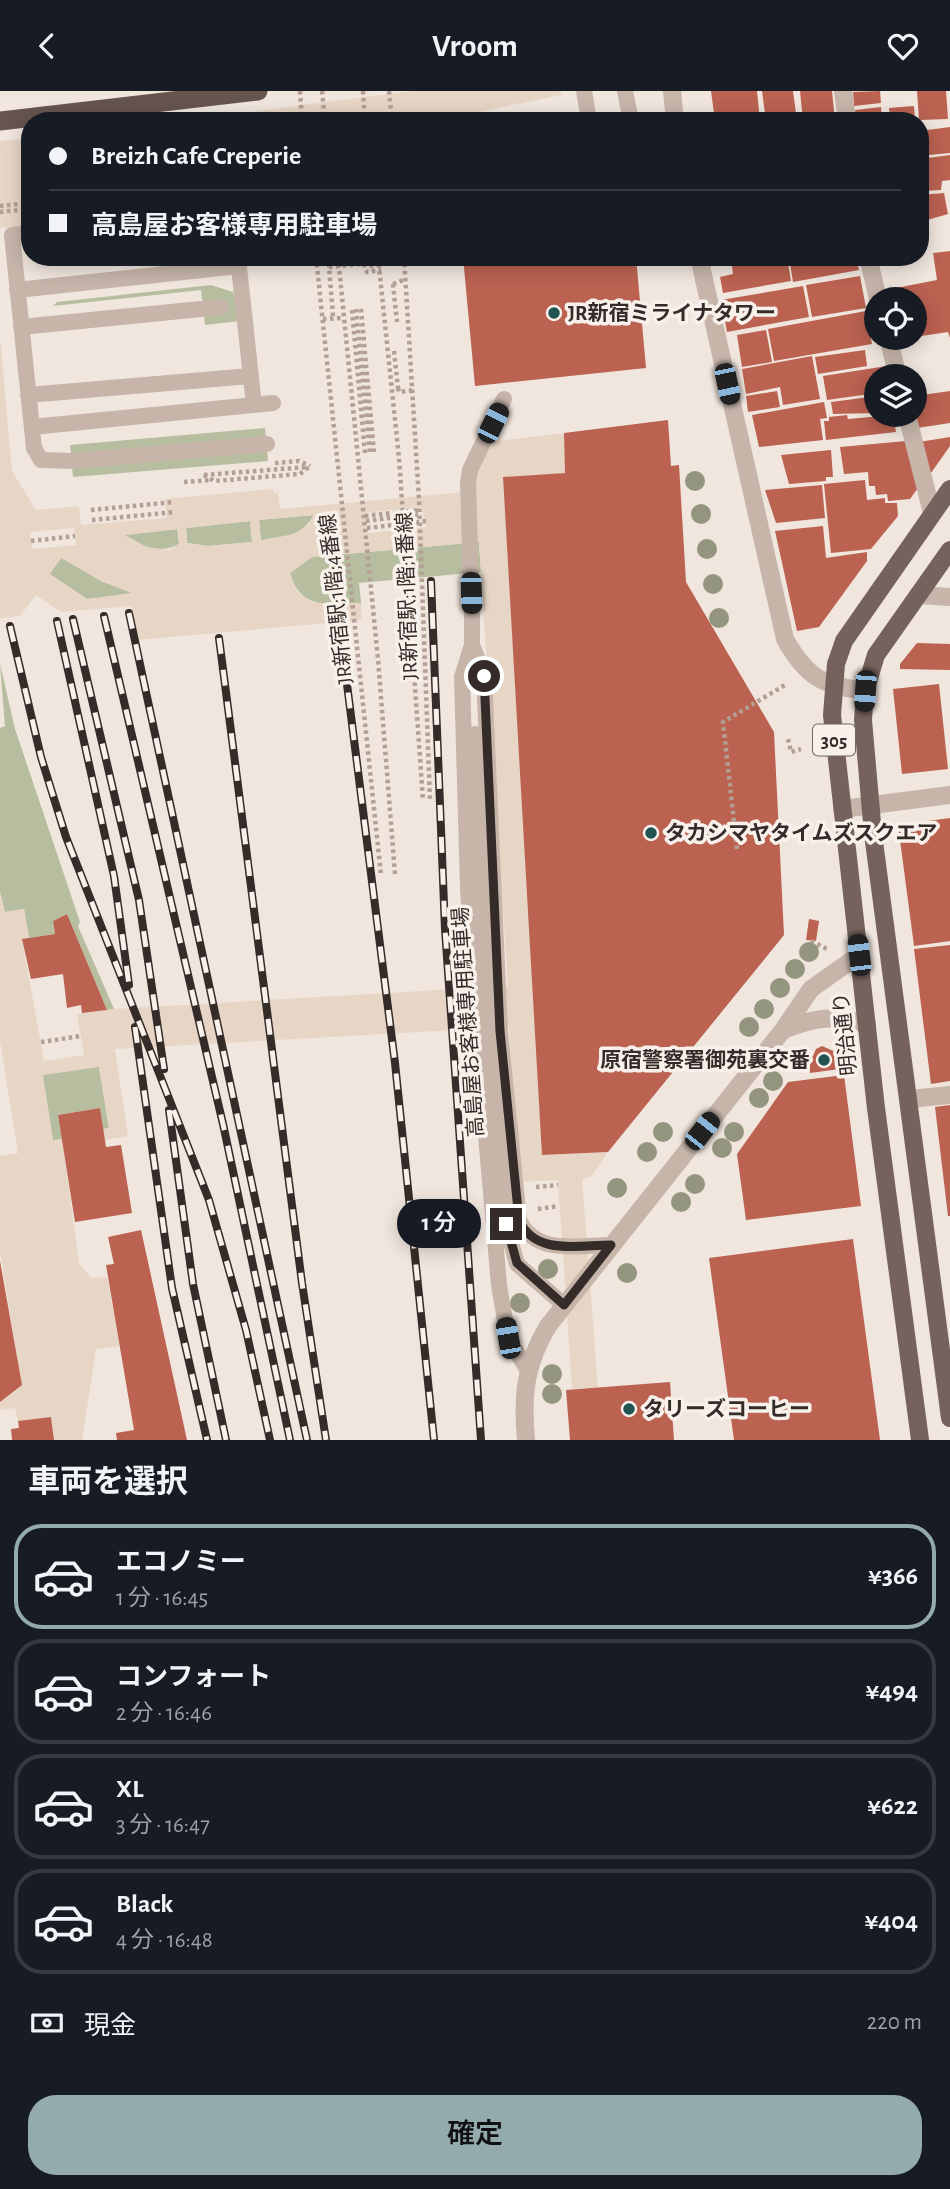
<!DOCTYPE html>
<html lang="ja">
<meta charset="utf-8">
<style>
:root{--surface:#171b24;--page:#20242c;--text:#f1f3f6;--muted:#9ea1a6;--line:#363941;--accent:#94abad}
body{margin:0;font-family:"Alegreya Sans","Noto Sans JP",sans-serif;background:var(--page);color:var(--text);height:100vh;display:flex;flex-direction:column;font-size:26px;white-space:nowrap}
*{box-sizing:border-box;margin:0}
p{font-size:23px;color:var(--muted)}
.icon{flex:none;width:38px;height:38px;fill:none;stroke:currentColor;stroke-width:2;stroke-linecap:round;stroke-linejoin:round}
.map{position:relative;height:1349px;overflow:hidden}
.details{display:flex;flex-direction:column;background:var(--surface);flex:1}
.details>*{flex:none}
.banner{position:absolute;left:21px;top:21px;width:908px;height:154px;border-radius:28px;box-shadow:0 4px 18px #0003;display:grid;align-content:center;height:154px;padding:0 28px;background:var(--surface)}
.fabs{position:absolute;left:864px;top:196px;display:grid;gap:14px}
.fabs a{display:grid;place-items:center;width:63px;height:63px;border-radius:50%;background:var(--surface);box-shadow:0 4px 18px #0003;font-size:35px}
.end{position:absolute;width:32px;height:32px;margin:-16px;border:9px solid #352c29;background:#fff;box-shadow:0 0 0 4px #fff}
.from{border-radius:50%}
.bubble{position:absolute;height:49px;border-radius:24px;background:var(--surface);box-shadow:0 4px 18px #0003;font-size:23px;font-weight:600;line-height:49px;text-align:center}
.car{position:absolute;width:21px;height:42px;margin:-21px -10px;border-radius:9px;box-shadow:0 0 5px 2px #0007;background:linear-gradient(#222 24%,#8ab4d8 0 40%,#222 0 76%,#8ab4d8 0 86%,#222 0)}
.banner b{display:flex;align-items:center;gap:24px;height:66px;font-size:26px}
.banner b+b{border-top:2px solid var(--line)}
.banner i{width:18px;height:18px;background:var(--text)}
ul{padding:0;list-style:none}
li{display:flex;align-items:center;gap:21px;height:105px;margin:0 14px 10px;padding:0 14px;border:4px solid var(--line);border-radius:28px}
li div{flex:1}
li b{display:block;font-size:26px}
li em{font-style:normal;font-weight:600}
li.on{border-color:var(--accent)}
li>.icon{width:63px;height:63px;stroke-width:1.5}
h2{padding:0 28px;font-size:32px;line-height:84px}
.pay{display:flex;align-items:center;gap:18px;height:77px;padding:0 28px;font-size:26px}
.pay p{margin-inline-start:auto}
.action{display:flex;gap:14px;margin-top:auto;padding:14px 28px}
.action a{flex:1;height:80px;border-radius:28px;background:var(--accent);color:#111;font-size:28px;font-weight:600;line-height:80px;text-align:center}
header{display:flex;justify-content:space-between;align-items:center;height:91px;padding:0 28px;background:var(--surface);font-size:32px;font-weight:600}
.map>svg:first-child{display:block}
.green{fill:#b6be9f}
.plaza{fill:#e7d6c6;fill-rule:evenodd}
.building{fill:#bb6251}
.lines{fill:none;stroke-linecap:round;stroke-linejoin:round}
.path{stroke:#b39f95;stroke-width:4.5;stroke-dasharray:3.5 3.5;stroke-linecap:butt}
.service{stroke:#c7b5aa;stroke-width:16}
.minor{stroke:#c7b5aa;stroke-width:18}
.primary{stroke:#76625c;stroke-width:18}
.rail-casing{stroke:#352c29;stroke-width:8}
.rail{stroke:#f8f0ea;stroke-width:5;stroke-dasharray:16;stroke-linecap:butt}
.service-bridge{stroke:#c7b5aa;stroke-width:16}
.trunk-bridge{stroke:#66544e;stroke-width:19}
.tree{fill:#94957e}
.route{stroke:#352c29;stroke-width:9}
.poi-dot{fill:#225353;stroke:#f8f0ea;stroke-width:2.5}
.labels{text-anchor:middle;stroke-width:7;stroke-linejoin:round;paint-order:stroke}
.shield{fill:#f8f0ea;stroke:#706763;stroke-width:2}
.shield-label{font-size:19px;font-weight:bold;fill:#352c29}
.poi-label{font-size:21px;font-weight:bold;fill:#352c29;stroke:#f8f0ea;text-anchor:start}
.street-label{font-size:21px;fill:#352c29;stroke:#f8f0ea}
</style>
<header><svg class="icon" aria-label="back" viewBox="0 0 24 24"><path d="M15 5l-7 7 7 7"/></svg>Vroom<svg class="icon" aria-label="heart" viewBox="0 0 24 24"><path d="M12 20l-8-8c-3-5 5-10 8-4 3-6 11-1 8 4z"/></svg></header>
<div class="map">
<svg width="950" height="1349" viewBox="0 0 950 1349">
<rect width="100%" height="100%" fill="#f0e6de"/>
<path class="green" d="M211,194L233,201L240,230L205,234L201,199L53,215L57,211Z
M265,337L268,370L73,386L70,354Z
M314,424C302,445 283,447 261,450L259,429Z
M250,430L252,451L208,455L187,452L186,437Z
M178,438L179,453C161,463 140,457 124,444Z
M479,451L481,481L359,492L361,512C330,514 300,519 290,482L312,466Z
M61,466L101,490L132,501L130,504L87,508L49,483Z
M0,573L15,638L80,831L78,835L114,918L107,919L67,823L53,830L55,843L29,847L24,818L5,821L0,801V637L5,635Z
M99,975L109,1037L103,1038L100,1017L58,1024L62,1048L53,1050L42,984Z"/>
<path class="plaza" d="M411,0H559L562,4L447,27V30H180Z
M30,47V135L0,137V50Z
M0,246L12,380L36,419L79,415L81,434L167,427L165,408L273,398L274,402H278L280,418L476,400L474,353L564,342L565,382L503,386L543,1064L608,1061L591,1086L582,1088L598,1297L572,1298L558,1089L519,1091L509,936L115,958L128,1045L105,1049L103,1038L109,1037L99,976L43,984L53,1049L62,1048L79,1172L91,1187L107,1186L120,1255L96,1258L82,1349H54L51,1326L18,1330L15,1317L0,1319V1311L22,1294L0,1161V1065L18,1062L0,950V801L5,821L24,818L29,847L22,848L44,970L84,964L77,923L114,918L508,895L479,451L312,466L290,482L297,500L312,512H361L362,529L136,549L132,515L61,521L36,504L20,525L0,527ZM421,416L427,436L367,442L365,422ZM313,424L309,433L295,443L261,449L259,429ZM250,430L252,451L208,455L187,452L186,437ZM74,437L76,454L32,458L30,441ZM177,438L179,453L169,459L147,456L125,444ZM61,467L101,490L131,502L87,508L50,483Z"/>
<path class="building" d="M711,0H757L760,30H715Z
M762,0H793L797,30H766Z
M800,0H832L835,30H803Z
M880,0L881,12L854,15L853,1Z
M917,0H946L948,28L919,29Z
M914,15L915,30H890L889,17Z
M881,16L882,30H856L855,19Z
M950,36V62L929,64L927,39Z
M950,64V89L942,90L941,99L922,100L920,68Z
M944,102L948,123L920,131V104Z
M950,160V247L948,241L915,246V208H893L891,198L937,189L933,162Z
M463,166H636L646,277L475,295Z
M740,166H787L791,190L723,202L720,186L733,183L731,168Z
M821,166H856L859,179L793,191L790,172Z
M860,185L866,217L812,226L806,194Z
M803,195L809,226L727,241L721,209Z
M866,220L872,253L774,270L768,238Z
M766,239L772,271L742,276L737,244Z
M865,259L867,275L818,283L815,266Z
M812,265L820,308L783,314L780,296L746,303L742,278Z
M887,275L888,285H877V302L827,309L823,285Z
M777,300L780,316L748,321L746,305Z
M950,300V332L917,337L915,305Z
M877,305V322L833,323L831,311Z
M824,311L827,327L820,328L823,349L759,356L752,324Z
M847,324L848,328L893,324L896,341L826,349L824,330H829V326Z
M668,329L671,375L679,374L686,491L774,641L784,844L608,1061L542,1064L503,386L565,382L564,342Z
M950,346V355L926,389L919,351Z
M906,350L918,397L910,408L888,410L887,403L876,404L875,395H869L868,381L844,383L840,356Z
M831,359L833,386H826V390L789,393L781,364Z
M865,389L867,409L885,407V412H897L898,425L871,458L831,462L824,393Z
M822,394L825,427L776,432L765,399Z
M823,435L826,467L867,461V470L819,536L797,540L775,440Z
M917,552L950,553V579L900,578V573Z
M939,593L948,678L902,683L893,598Z
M950,727V850L914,855L898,734Z
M67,823L107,919L82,922L81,914L67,917L63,883L31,888L22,848L55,843L53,830Z
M809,828L819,830L816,850L806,849Z
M950,854V990L931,993L914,858Z
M822,955L838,962L840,978L810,982L808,966L813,965L816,958Z
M844,984L861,1115L746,1129L737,1063L788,991Z
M950,1014V1125H948L935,1016Z
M100,1017L106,1056L121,1054L132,1122L75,1131L58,1024Z
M141,1139L187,1349H117L116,1342L134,1339L106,1174L114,1173L108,1146Z
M853,1148L880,1349H734L709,1167Z
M0,1170L22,1294L0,1311Z
M670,1291L674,1349H570L566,1299Z
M51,1326L54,1349H12L11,1338L19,1337L18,1330Z"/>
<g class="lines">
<path class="path" d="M300,0L302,30
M322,0L325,30
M363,0L365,30
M389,0L392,30
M344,21L345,30
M26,49L30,90
M0,115L30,112
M0,121L30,118
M316,166L381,784
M338,166L378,568L395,783
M351,166L352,174
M365,166L363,172L367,181L381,179
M378,166L399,367L423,710
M404,166L419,409L430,710
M364,172L367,168L381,170
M364,173L367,176L381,172
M393,193L397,231
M393,193L406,188
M356,218L370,362
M361,218L374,362
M352,219L365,362
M333,225L329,176L403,169
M323,228L344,227
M394,260L398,297
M398,297L399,301L414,299
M275,372L299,370L310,375
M204,384L214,390L300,383L310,375
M204,384L307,376
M184,391L210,389
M91,419L174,411
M365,425L420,419
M92,429L175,421
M366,430L421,423
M367,437L427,430
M31,450L75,445
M788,648L791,661L801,658
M737,758L723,631L785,594
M811,850L829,859
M41,951L81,945
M536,1096L558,1094
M538,1118L558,1115"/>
<path class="service" d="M625,0L631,30
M30,142L12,144L34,357L41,369L72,370L267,353
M238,167L254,314
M17,199L239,175
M21,236L221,216
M28,304L250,285
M32,336L273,312
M472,529V554L484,585L500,940L519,1129C536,1165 578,1154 612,1154
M472,554L462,586L468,796L477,941L499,1194L508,1247L527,1278
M475,643L480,795L488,941L506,1133L517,1173L564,1214"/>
<path class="minor" d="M672,0L675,30
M843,0L847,30
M699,166L785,548C807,587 822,594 865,600
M868,166L878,208
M888,247L898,285
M907,324L932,422
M918,504L950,506
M842,718L950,704
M783,939C817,926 831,924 867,933
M910,1008L950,1004
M526,1349C522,1305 525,1273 548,1235L783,939L811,898L859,864"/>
<path class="primary" d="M950,459L876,564L865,600L863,629L873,743L950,1327
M920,1349L876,1017L832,624L836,573L844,550L950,398"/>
<defs>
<path id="rail" d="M431,490L445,838L481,1349
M129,522L307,1349
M104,525L223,1033L290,1349
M73,528L139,809L164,978
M57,530L114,785L129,894
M10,535L41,666L66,746L209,1109L246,1239L270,1349
M340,538L395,972L434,1349
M219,547L302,1192L326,1349
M135,936L172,1197L207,1349
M169,1019L193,1193L226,1349"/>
</defs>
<use href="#rail" class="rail-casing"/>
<use href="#rail" class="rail"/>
<path class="service-bridge" d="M584,0L589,30
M472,529L468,392L470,379L504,308"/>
<path class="trunk-bridge" d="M0,30L258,0"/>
</g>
<g class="tree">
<circle cx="695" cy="390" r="10"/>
<circle cx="701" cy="423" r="10"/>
<circle cx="707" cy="458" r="10"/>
<circle cx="713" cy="493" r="10"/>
<circle cx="719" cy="527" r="10"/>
<circle cx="809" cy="861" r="10"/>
<circle cx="795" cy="878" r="10"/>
<circle cx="780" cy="897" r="10"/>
<circle cx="764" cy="918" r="10"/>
<circle cx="749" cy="936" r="10"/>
<circle cx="773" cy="990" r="10"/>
<circle cx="759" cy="1007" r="10"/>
<circle cx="663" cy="1041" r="10"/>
<circle cx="734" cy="1041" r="10"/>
<circle cx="722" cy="1057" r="10"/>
<circle cx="647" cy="1061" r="10"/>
<circle cx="695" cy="1093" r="10"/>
<circle cx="617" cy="1097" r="10"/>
<circle cx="681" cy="1111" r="10"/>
<circle cx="548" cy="1178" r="10"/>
<circle cx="627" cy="1182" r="10"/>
<circle cx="520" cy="1212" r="10"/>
<circle cx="552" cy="1283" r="10"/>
<circle cx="552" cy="1303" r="10"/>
</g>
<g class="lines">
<path class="route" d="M484,585L500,940L519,1129C535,1165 578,1154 611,1154L564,1214L517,1172L506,1133"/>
</g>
<g class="poi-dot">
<circle cx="554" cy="222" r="7"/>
<circle cx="651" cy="742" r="7"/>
<circle cx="824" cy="969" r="7"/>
<circle cx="629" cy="1318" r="7"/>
</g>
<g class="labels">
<rect class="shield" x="813" y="633.5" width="42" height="31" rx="5"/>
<g class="shield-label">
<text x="834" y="656">305</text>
</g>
<g class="poi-label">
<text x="568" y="229">JR新宿ミライナタワー</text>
<text x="665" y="749">タカシマヤタイムズスクエア</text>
<text x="810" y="976" text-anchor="end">原宿警察署御苑裏交番</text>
<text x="643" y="1325">タリーズコーヒー</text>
</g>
<g class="street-label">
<text transform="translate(407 505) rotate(-92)" y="7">JR新宿駅;1階;1番線</text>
<text transform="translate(336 508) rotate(-96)" y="7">JR新宿駅;1階;4番線</text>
<text transform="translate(468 931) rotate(-94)" y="7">高島屋お客様専用駐車場</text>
<text transform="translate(845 943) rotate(-96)" y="7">明治通り</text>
</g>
</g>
</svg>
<div class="fabs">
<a><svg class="icon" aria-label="locate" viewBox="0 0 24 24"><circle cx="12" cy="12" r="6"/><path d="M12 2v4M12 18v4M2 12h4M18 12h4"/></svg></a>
<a><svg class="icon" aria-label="layers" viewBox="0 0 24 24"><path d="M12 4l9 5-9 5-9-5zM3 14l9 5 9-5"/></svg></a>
</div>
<i class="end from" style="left:484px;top:585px"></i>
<i class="end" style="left:506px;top:1133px"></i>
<div class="bubble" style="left:397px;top:1108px;width:84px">1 分</div>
<i class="car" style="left:727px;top:293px;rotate:168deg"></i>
<i class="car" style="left:493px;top:332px;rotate:26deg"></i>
<i class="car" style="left:471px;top:502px;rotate:178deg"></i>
<i class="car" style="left:865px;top:600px;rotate:184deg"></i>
<i class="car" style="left:859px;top:864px;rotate:353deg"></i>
<i class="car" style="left:702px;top:1040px;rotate:38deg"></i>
<i class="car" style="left:508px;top:1247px;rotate:350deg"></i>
<div class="banner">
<b><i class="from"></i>Breizh Cafe Creperie</b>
<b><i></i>高島屋お客様専用駐車場</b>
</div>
</div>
<section class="details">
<h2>車両を選択</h2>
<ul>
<li class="on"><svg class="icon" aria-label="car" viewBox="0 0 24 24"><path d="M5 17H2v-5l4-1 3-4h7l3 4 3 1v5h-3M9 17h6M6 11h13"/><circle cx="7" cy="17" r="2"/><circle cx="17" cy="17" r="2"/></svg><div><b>エコノミー</b><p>1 分 · 16:45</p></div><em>¥366</em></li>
<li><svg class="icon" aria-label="car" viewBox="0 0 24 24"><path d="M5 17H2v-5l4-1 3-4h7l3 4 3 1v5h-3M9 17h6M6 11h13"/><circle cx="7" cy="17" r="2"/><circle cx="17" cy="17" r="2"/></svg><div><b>コンフォート</b><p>2 分 · 16:46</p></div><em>¥494</em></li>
<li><svg class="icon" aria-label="car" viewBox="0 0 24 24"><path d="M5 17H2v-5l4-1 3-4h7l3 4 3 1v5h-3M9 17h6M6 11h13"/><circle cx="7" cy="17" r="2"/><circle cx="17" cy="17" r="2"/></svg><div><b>XL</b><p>3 分 · 16:47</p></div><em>¥622</em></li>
<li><svg class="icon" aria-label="car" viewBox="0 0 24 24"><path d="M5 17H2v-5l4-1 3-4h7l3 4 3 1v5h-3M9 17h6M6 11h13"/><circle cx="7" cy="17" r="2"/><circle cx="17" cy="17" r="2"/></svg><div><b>Black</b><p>4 分 · 16:48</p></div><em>¥404</em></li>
</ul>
<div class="pay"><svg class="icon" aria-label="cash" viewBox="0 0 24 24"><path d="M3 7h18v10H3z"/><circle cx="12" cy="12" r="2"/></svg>現金<p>220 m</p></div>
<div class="action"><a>確定</a></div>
</section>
